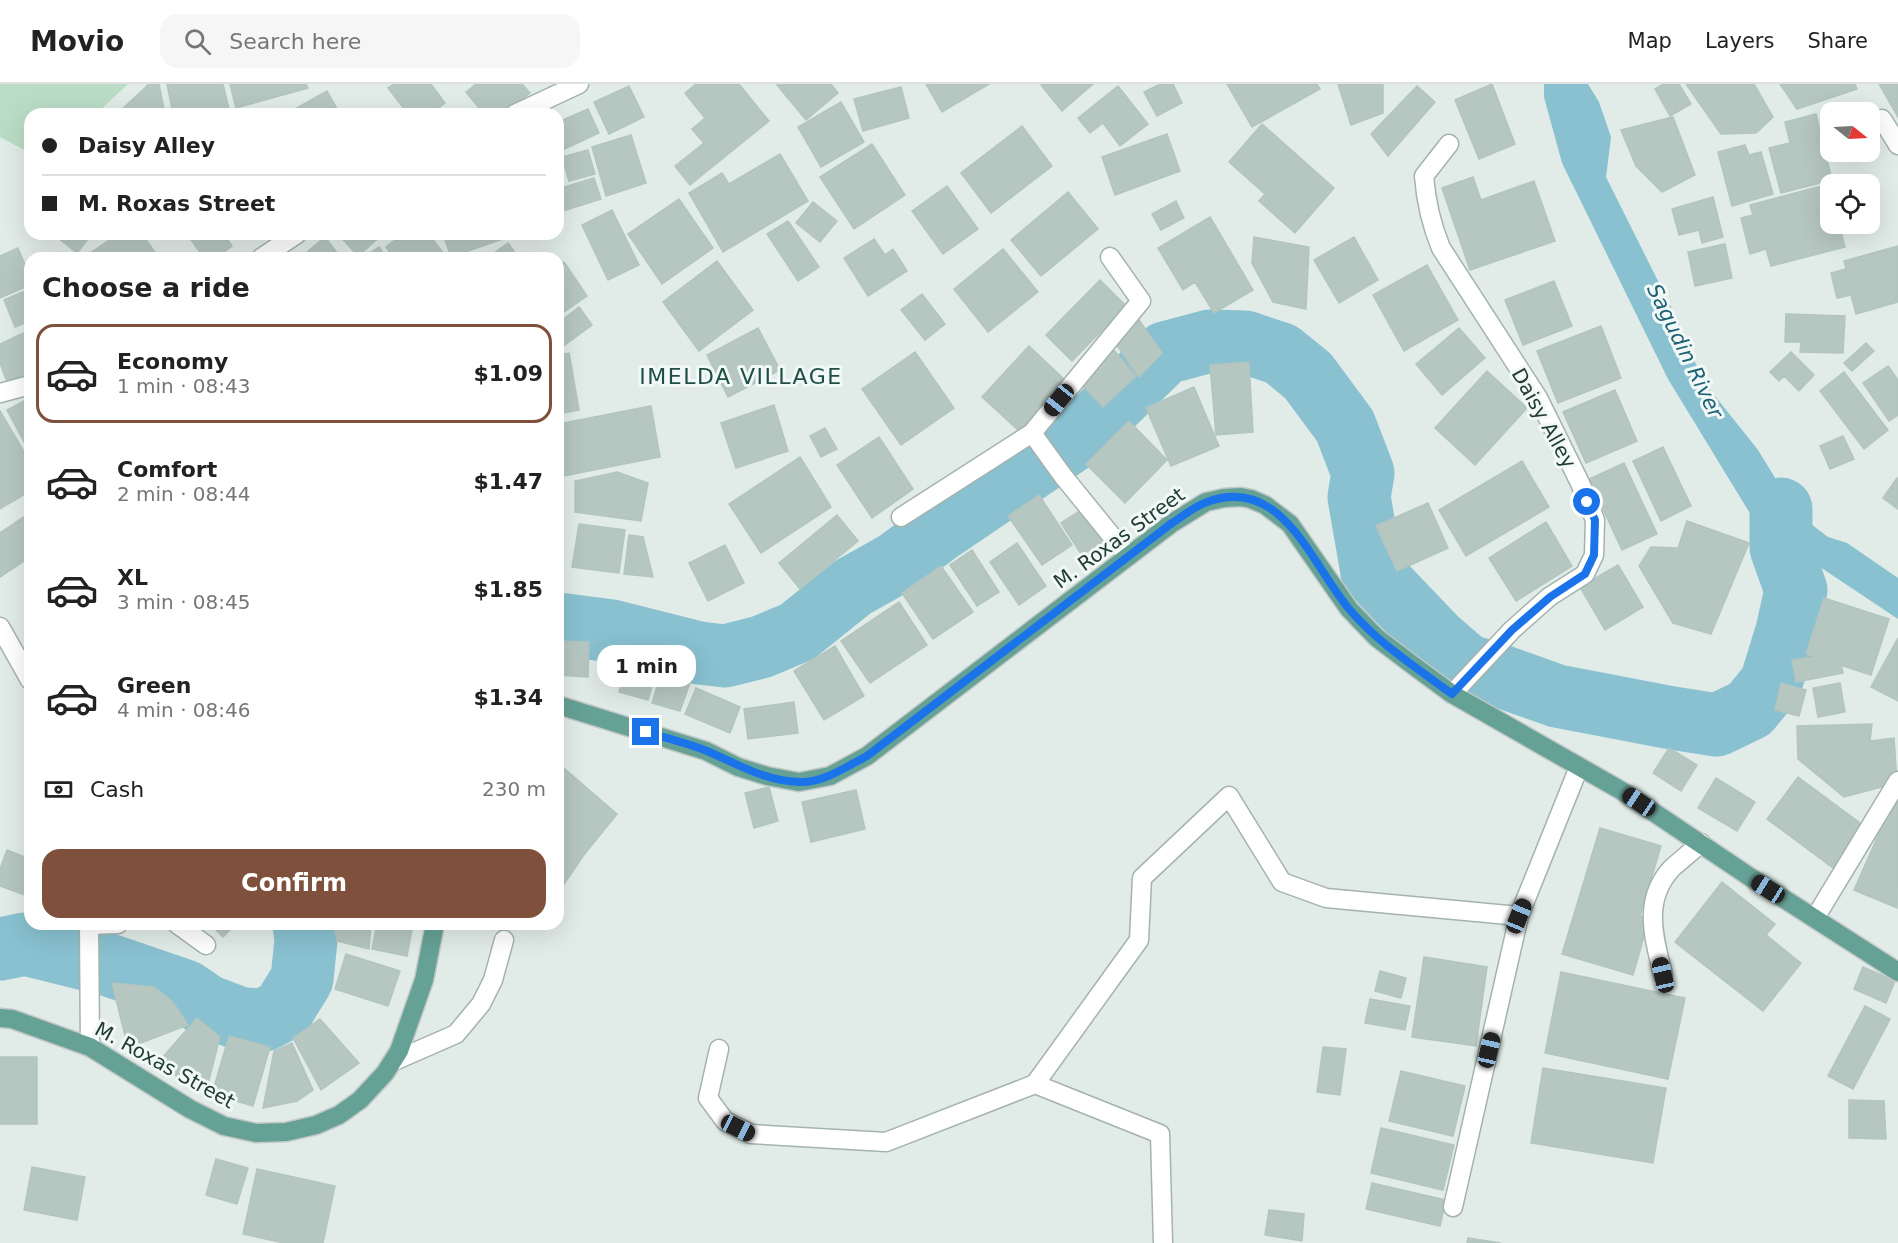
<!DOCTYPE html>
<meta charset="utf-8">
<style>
:root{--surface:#fff;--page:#f6f6f6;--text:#222;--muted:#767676;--line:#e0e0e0;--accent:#7f503b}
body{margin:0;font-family:"DejaVu Sans",sans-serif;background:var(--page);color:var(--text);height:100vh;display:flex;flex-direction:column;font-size:22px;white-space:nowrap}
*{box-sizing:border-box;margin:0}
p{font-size:20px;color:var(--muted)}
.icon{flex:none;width:33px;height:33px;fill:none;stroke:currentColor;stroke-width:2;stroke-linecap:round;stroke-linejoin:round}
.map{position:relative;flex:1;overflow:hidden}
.side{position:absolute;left:24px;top:168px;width:540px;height:678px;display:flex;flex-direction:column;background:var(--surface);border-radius:18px;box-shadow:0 6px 24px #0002}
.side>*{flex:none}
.guide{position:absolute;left:24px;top:24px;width:540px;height:132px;border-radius:18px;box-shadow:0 6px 24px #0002;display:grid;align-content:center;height:132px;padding:0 18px;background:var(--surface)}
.needle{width:39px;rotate:108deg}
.tools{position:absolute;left:1820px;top:18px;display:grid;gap:12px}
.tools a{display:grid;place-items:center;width:60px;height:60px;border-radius:12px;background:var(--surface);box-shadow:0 6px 24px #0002;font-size:30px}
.end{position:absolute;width:27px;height:27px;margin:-14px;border:8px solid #1a73e8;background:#fff;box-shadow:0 0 0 3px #fff}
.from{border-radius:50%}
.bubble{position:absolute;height:42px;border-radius:18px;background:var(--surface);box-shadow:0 6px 24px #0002;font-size:20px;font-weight:700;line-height:42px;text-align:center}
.car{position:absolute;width:18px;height:36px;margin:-18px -9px;border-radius:8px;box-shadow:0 0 4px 2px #0007;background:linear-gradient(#222 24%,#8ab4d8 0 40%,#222 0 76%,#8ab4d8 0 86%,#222 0)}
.guide b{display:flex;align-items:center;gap:21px;height:57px;font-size:22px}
.guide b+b{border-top:2px solid var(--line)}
.guide i{width:15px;height:15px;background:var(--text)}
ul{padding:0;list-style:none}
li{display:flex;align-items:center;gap:18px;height:99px;margin:0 12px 9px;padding:0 6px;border:3px solid transparent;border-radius:18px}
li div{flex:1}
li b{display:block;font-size:22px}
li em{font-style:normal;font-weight:700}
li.selected{border-color:var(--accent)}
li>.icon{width:54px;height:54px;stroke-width:1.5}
h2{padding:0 18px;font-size:27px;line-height:72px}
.pay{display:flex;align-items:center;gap:15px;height:66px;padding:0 18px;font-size:22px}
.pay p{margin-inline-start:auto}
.cta{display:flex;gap:12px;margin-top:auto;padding:12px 18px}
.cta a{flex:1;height:69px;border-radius:18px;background:var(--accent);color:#fff;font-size:24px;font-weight:700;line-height:69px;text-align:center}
header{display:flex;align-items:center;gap:36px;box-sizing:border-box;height:84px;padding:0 30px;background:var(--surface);border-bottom:2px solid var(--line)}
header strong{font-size:28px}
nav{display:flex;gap:33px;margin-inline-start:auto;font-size:21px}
.search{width:420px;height:54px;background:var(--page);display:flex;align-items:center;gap:15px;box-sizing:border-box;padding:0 21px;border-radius:18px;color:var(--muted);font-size:22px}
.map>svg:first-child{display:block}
.green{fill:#badcc5}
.water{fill:#89c1d0}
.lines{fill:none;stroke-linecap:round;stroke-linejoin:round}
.river{stroke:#89c1d0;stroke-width:63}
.building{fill:#b6c6c0;stroke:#b3c5bf;stroke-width:1.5}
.minor-casing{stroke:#a4b3ae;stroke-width:21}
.major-casing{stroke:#c1c8c7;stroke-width:21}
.minor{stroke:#fff;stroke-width:18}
.major{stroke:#66a195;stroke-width:18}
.route{stroke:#1a73e8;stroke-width:8}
.labels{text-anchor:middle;stroke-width:6;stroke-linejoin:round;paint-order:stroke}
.street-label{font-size:20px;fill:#213c36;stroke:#f1f8f5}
.water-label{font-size:21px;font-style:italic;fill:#1c6277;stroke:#f1f8f5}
.quarter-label{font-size:22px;letter-spacing:1.5px;fill:#1e4e45;stroke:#f1f8f5}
</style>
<header>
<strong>Movio</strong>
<div class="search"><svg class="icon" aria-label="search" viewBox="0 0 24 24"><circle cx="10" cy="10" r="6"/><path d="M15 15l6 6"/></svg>Search here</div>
<nav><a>Map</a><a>Layers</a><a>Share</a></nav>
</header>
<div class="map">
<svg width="1898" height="1159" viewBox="0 0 1898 1159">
<rect width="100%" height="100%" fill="#e1ebe7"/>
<path class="green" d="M0,0H128L96,30H30V69L0,53Z"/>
<path class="water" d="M1544,0H1588L1599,18L1611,53L1606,93L1679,239L1691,271L1711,307L1758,366L1782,405L1811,440L1828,453L1847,459L1898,494V535L1817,481L1754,436L1668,295L1562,79L1544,13Z"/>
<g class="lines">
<path class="river" d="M558,540L612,547L699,569L725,572L761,563L797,548L853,503L896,479L939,447L1082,350L1165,269L1210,257L1245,258L1281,270L1308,292L1345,342L1363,389L1359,413L1372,488L1436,555L1466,581L1498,591L1557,612L1672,634L1717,641L1750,625L1771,599L1787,547L1796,506L1781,464V425
M0,865L25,860L109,881L185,907L207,922L241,935L264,936L283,926L302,895L306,856L304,840"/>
</g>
<path class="building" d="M149,0H159L165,30H117Z
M167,0H223L229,25L207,30H173Z
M230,0H306L308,4L236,24Z
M394,0H431L445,19L431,30H408L388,4Z
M476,0H522L530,9L505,30H484L466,8Z
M696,0H739L769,37L690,101L675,82L704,59L692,45L705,34L685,9Z
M831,0L838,9L806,36L777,1Z
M926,0H989L942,28Z
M1043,0H1093L1062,27L1041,1Z
M1160,0H1173L1182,19L1157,32L1144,8Z
M1227,0H1317L1320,5L1252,43Z
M1338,0H1383V29L1351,41Z
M1492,0L1515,60L1479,75L1455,16Z
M1663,0H1679L1691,20L1670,32L1655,5Z
M1686,0H1754L1773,33L1756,49L1721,50Z
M1780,0H1855L1857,5L1797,25Z
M1879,0H1898V33Z
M629,2L644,33L609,50L594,18Z
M1118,2L1148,40L1120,62L1103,39L1090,49L1078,34Z
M1417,2L1435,18L1388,72L1371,50Z
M901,3L909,34L863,47L854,15Z
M327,7L340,30H286Z
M841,18L864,58L821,83L798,43Z
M588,25L599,49L558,68V38Z
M1816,30L1832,96L1781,109L1769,64L1790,59L1785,38Z
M1673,33L1695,91L1662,108L1636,82L1621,46Z
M1262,40L1334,104L1295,149L1259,117L1265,110L1229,78Z
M1022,42L1052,82L991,129L961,89Z
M1167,50L1180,87L1115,111L1102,73Z
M631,51L646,99L606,112L592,63Z
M872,60L905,111L854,145L820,93Z
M1745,61L1749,71L1761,68L1773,110L1732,122L1718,68Z
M588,66L595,90L569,97L562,73Z
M780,70L808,117L723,168L689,109L722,89L729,100Z
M1473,93L1481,116L1534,97L1555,157L1470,186L1442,104Z
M594,94L601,115L563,127L558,105Z
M1829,100L1830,140H1839L1845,163L1771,182L1766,165L1750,170L1741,134L1753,131L1750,121Z
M947,102L978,145L943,170L912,127Z
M1068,108L1098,145L1041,192L1011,156Z
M1713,113L1723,153L1702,159L1699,146L1679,151L1672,125Z
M679,115L713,164L662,200L628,150Z
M1176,117L1184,134L1161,146L1152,130Z
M813,118L837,137L820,158L796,139Z
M612,126L639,181L608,196L582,141Z
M1210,133L1253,206L1214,229L1195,198L1183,206L1158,164Z
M788,137L819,183L798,197L767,150Z
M53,150H92L77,169Z
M118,150H142L159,174H83Z
M187,150H224L232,162L216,174H204Z
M338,150H383L358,172Z
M403,150H429L444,170L439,174H394L386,163Z
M443,150H517L451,173Z
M325,153L341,174H314L308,167Z
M1254,153L1309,163L1306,225L1273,218L1252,179Z
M1354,153L1378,196L1339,219L1314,176Z
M874,155L885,171L893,165L907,187L868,212L844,174Z
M508,159L519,174H487Z
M1725,160L1732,194L1695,202L1688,168Z
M1898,162V218L1856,230L1851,211L1837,214L1831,189L1846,185L1844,177Z
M379,163L387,174H362Z
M18,164L30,193V201L0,214V172Z
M1003,165L1038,208L988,248L954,205Z
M717,177L753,226L699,267L663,218Z
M564,178L587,212L558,232V182Z
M1427,181L1458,236L1404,267L1373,211Z
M1100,196L1126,222L1072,277L1046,251Z
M1554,197L1572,242L1523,261L1505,216Z
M30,205V237L15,243L4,216Z
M922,210L945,240L925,256L901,226Z
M579,223L592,241L562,263L558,258V239Z
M1786,230L1845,232L1843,269L1800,268L1801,258H1785Z
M1137,233L1162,269L1139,293L1114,257Z
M1601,242L1621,294L1558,319L1537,267Z
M758,244L780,286L728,313L707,271Z
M1459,244L1485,274L1442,311L1416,280Z
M30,246V290L7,298L0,279V260Z
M1866,259L1874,267L1852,287L1844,279Z
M1029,262L1066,297L1019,347L982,313Z
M1112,264L1136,292L1103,323L1081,300Z
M915,268L954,324L901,361L862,305Z
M1791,268L1814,291L1799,307L1784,292L1779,297L1770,288Z
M569,269L579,326L558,330V271Z
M1249,278L1253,348L1216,351L1210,281Z
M1888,282L1898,296V331L1889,337L1863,299Z
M1487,287L1527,324L1475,381L1435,344Z
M1844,288L1888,346L1864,365L1820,307Z
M1194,303L1219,362L1171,382L1146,324Z
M1615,306L1637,357L1586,379L1563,328Z
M24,317L30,328V369L7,326Z
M774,321L788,367L736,384L721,339Z
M651,322L660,373L558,393V340Z
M0,327L30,378V407L0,425Z
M1129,337L1167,376L1125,419L1086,380Z
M825,344L837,365L821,373L810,352Z
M1843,352L1854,375L1830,385L1820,362Z
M879,353L913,405L872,434L837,381Z
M1663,363L1691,422L1661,437L1633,377Z
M800,373L831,423L761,469L729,420Z
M1522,377L1549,423L1466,472L1439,426Z
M1624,379L1657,450L1622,466L1589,395Z
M617,388L648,399L641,437L575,428V397Z
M1897,394L1898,395V425L1883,414Z
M1039,411L1072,461L1042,481L1008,432Z
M1428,419L1448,464L1397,487L1376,442Z
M1081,426L1103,460L1083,473L1061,439Z
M28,430L30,433V473L0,493V449Z
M837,431L858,457L800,505L779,479Z
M1687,437L1749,459L1711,550L1673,539L1639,482L1651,463L1678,464Z
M1546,438L1572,482L1516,517L1489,474Z
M579,440L625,446L619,489L572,483Z
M629,451L643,453L653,493L624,490Z
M1017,459L1046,502L1019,521L990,478Z
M725,461L744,499L708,517L689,479Z
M972,466L999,508L977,522L950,481Z
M1618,481L1643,523L1605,546L1580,503Z
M941,482L973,528L933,555L902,509Z
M1824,514L1889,535L1871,591L1806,570Z
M899,518L927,561L870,599L841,557Z
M1898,554V617L1871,603Z
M558,557L589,558L588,593L558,591Z
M835,562L864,612L824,636L794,587Z
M1839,568L1843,589L1796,598L1792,576Z
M629,574L658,582L648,616L619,608Z
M662,587L691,596L680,627L652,619Z
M1781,599L1806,606L1799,632L1775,626Z
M1840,599L1845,628L1818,633L1813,604Z
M696,604L740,623L730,649L685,630Z
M794,618L798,649L748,655L744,625Z
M1872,640L1870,657L1894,654L1897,699L1844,713L1798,675L1797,642Z
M1669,664L1697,681L1681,707L1653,689Z
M558,679L617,730L583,772L558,809Z
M1798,693L1864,742L1833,784L1767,735Z
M1716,694L1755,718L1737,747L1698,724Z
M769,703L778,737L754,744L745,709Z
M856,706L865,745L811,758L802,718Z
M1895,713L1898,715L1897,824L1854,806Z
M1600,744L1661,762L1640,832L1649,835L1633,891L1562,870Z
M7,766L30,775V813L0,802V785Z
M1722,798L1775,840L1766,851L1801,879L1763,927L1675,858Z
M210,840H236L223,853Z
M334,840H371L369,865L337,857Z
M377,840H413L407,872L372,865Z
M346,870L400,887L388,922L335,905Z
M1424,873L1487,883L1476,962L1412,953Z
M1863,883L1895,897L1886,919L1854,905Z
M1380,887L1406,894L1401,914L1375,907Z
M1561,888L1685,914L1668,995L1545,969Z
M112,899L154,903L173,918L188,941L128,964Z
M1370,915L1410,922L1405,946L1365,939Z
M1865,922L1890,935L1853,1005L1828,992Z
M197,934L220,953L206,1008L178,994L161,975Z
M320,935L359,979L321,1006L293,954Z
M229,952L270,963L253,1022L212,1010Z
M292,959L313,1006L297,1017L263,1024L274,967Z
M1323,963L1346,965L1340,1011L1317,1008Z
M0,973H37V1040H0Z
M1543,984L1666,1004L1653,1079L1531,1059Z
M1401,987L1465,1002L1453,1052L1389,1037Z
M1849,1016L1884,1017L1886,1055L1849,1054Z
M1381,1044L1454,1061L1443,1106L1371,1089Z
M216,1075L248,1084L237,1120L206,1111Z
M32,1083L85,1093L77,1136L24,1126Z
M257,1085L335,1102L323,1159H284L243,1150Z
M1372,1099L1446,1116L1440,1142L1366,1125Z
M1269,1126L1304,1130L1302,1157L1265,1151Z
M1468,1154L1501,1159H1467Z"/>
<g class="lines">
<defs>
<path id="minor" d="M515,30L579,0
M1882,35L1898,61
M1449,60L1424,92C1426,118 1431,140 1441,164L1538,314L1580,399L1595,436L1594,471L1585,490L1549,513L1512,546L1452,610
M261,174L297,150
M0,309L30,301
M1032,349L1063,392L1128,472
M901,433L1032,349L1141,217L1110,173
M0,543L30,596
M1815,834L1898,697
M89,840L90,963
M177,840L206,861
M89,841L118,840
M1663,891C1654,853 1642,816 1672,784C1681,776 1691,768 1701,759
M719,965L708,1014L725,1037L751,1050L886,1058L1035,1000L1139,856L1142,794L1229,712L1282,798L1326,814L1519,832
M392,978L456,950L481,920L493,896L504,856
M1035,1000L1160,1050L1163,1159
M1453,1123L1519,832L1579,683"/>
<path id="major" d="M558,621L706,667L738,683L767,692L799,698L830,692L867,672L1172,439L1206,418L1224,414L1241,413L1251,415L1265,421L1290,440L1349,525L1377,554L1414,582L1452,610L1622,707L1753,795L1898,888
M0,934L12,935L90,963L190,1025L224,1042L256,1049L286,1048L316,1041L339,1031L360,1016L385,989L399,967L424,896L435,840"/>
</defs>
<use href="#minor" class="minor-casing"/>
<use href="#major" class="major-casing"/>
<use href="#minor" class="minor"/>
<use href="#major" class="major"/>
</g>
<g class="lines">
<path class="route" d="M646,648C666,654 688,659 707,667C737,680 765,697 799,698C823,699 846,683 867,672L1172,439C1183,432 1195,422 1207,418C1283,390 1312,482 1350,526C1379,560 1417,584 1452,610L1512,546L1550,513L1585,490L1594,471L1595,436L1587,418"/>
</g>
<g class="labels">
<g class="street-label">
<text transform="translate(1544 334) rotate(61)" y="7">Daisy Alley</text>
<text transform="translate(1119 454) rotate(-36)" y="7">M. Roxas Street</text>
<text transform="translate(165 981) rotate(29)" y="7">M. Roxas Street</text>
</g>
<g class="water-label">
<text transform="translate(1685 267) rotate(64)" y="7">Sagudin River</text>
</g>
<g class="quarter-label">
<text x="741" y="300">IMELDA VILLAGE</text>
</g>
</g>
</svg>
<div class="tools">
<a><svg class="needle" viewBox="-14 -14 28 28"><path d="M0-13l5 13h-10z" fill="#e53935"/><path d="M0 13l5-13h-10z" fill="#767676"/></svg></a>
<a><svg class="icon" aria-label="locate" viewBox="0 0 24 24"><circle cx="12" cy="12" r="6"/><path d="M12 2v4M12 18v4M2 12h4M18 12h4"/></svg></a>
</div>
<i class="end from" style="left:1587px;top:418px"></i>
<i class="end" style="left:646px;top:648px"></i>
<div class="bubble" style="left:597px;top:561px;width:99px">1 min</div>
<i class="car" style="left:1059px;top:316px;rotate:219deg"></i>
<i class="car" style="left:1639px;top:718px;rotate:304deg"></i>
<i class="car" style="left:1768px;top:805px;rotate:302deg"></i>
<i class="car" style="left:1519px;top:832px;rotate:22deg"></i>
<i class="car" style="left:1663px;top:891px;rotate:347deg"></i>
<i class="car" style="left:1489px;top:966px;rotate:13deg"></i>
<i class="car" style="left:738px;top:1044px;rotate:117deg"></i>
<div class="guide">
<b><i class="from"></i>Daisy Alley</b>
<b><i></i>M. Roxas Street</b>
</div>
<section class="side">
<h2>Choose a ride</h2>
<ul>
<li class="selected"><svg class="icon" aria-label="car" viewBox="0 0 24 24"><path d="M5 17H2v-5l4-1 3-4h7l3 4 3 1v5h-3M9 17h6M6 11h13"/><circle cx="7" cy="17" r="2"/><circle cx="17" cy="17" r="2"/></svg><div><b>Economy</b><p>1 min · 08:43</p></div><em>$1.09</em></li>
<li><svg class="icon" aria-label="car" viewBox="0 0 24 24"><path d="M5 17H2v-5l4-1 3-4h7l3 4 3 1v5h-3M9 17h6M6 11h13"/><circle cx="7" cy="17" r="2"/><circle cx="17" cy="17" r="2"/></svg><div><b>Comfort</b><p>2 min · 08:44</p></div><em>$1.47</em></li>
<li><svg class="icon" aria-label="car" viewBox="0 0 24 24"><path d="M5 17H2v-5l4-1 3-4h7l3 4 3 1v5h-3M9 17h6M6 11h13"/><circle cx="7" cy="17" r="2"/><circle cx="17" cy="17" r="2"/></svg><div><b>XL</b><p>3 min · 08:45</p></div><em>$1.85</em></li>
<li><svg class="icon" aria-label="car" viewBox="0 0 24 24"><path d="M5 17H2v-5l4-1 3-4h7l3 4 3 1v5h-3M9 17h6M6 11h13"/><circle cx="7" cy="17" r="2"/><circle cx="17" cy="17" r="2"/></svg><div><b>Green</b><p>4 min · 08:46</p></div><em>$1.34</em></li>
</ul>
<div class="pay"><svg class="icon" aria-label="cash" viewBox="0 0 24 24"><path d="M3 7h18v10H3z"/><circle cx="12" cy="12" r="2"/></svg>Cash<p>230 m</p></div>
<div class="cta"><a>Confirm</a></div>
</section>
</div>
